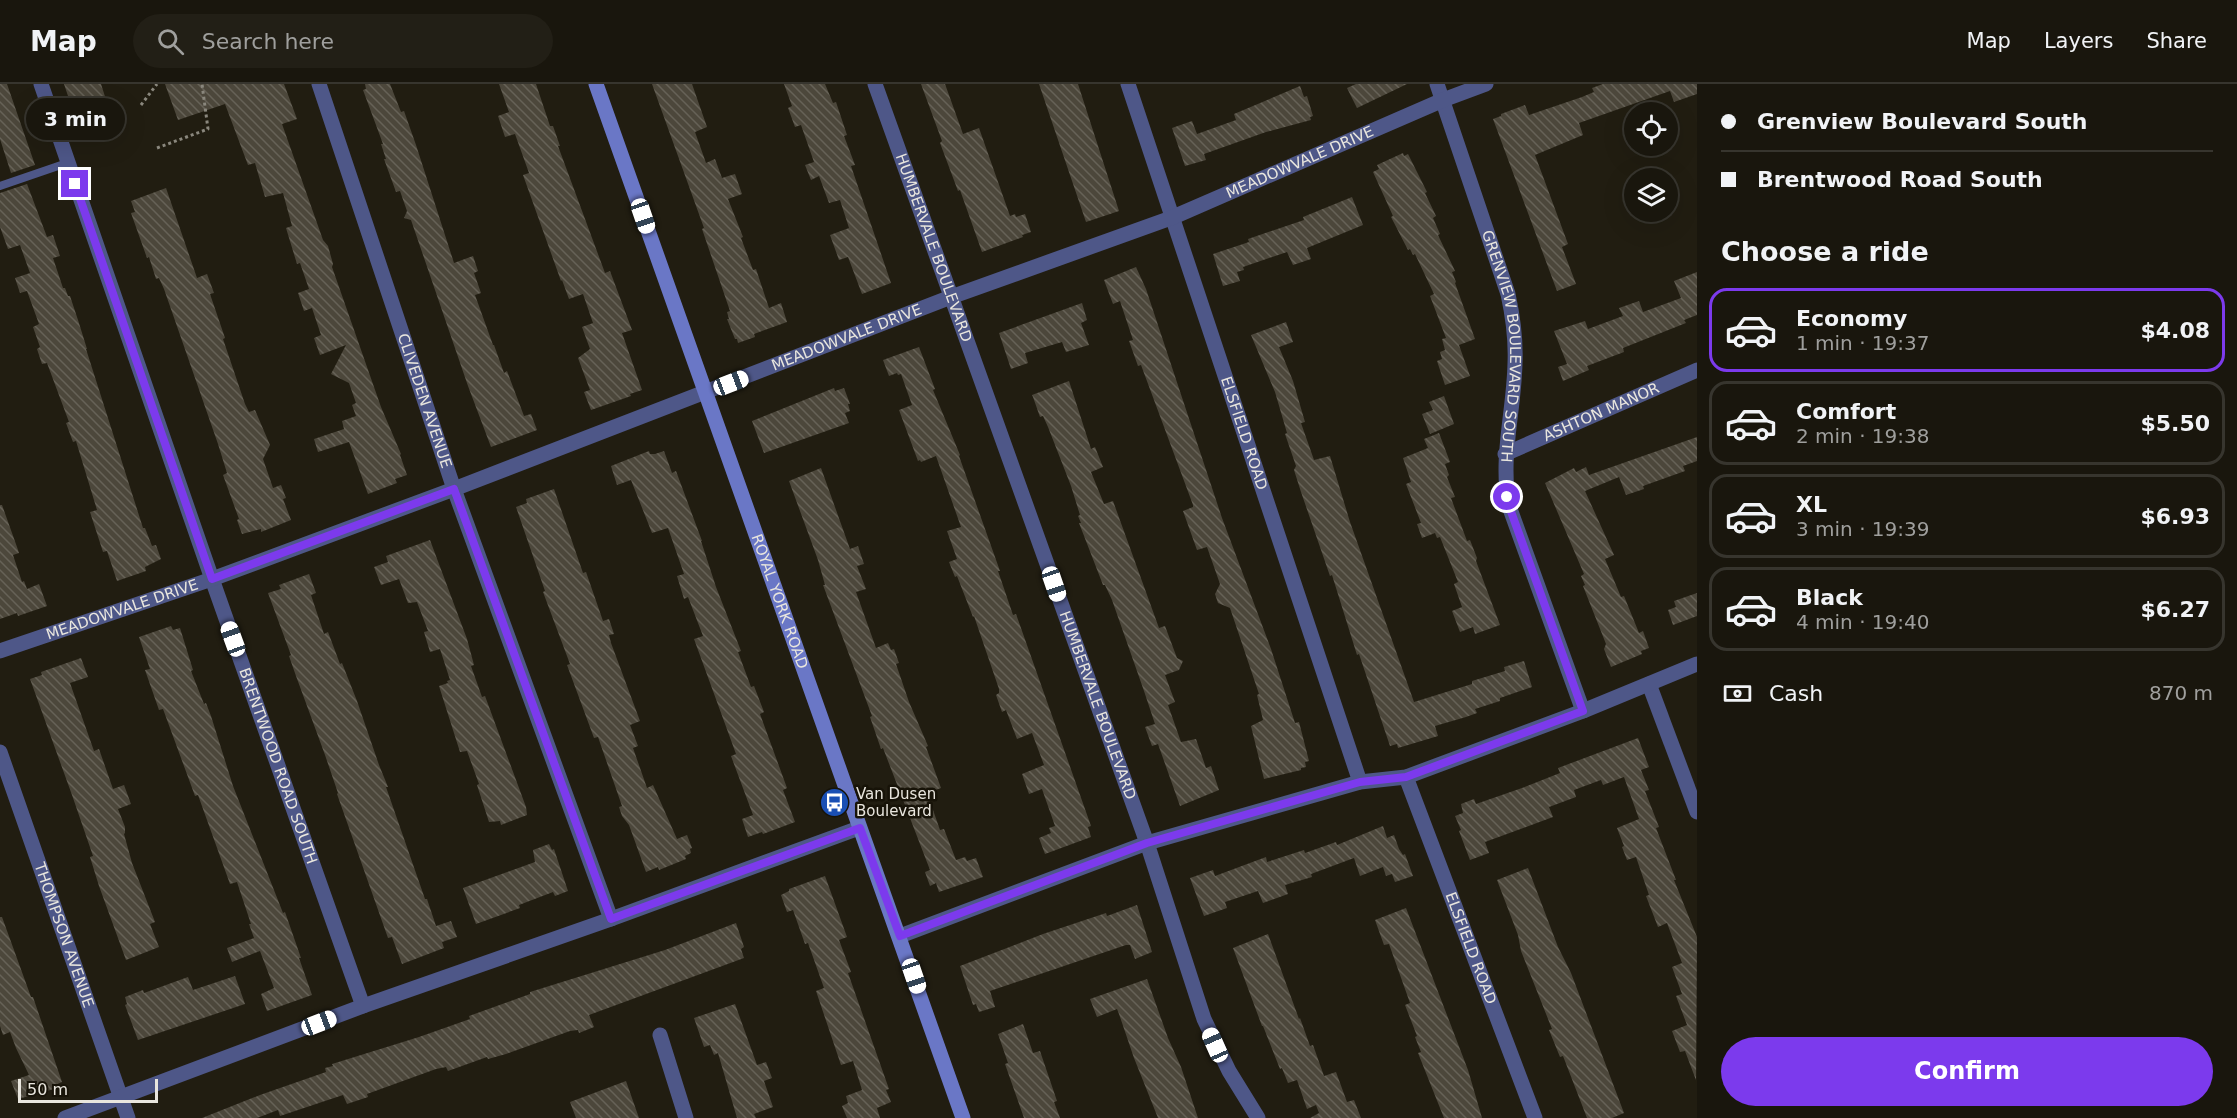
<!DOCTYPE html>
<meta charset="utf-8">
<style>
:root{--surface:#19160d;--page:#221f16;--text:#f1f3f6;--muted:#9f9f9d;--line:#37352e;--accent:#7c3aed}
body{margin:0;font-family:"DejaVu Sans",sans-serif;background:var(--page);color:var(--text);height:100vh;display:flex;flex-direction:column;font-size:22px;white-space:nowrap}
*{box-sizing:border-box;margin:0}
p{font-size:20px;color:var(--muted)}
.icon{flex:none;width:33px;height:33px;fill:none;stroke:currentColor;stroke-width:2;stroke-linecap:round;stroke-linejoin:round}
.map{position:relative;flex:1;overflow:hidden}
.drawer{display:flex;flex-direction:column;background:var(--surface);width:540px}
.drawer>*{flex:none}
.guide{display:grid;align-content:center;height:132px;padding:0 24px;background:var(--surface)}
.controls{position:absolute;left:1624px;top:18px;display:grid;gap:12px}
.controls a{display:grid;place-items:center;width:54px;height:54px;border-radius:50%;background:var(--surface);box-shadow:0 6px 24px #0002,0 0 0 2px var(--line);font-size:30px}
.scale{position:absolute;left:18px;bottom:15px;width:140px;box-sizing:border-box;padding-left:6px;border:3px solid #e9e6de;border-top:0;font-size:16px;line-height:21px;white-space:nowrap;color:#e9e6de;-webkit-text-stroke:4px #171308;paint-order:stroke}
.end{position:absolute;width:27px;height:27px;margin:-14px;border:8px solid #7c3aed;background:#fff;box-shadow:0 0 0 3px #fff}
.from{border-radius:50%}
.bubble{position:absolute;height:42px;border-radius:21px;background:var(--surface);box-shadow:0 6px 24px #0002,0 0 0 2px var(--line);font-size:20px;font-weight:700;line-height:42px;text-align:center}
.car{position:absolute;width:18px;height:36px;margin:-18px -9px;border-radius:8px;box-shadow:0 0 4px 2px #0007;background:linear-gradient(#fff 24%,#345 0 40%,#fff 0 76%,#345 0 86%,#fff 0)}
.guide b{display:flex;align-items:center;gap:21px;height:57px;font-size:22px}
.guide b+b{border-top:2px solid var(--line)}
.guide i{width:15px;height:15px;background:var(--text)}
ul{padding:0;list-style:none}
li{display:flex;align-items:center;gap:18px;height:84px;margin:0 12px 9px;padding:0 12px;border:3px solid var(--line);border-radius:18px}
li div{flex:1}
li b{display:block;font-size:22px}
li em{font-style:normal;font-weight:700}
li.on{border-color:var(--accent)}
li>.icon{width:54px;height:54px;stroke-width:1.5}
h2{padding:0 24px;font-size:27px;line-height:72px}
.pay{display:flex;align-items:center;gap:15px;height:66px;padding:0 24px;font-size:22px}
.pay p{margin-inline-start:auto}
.action{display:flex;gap:12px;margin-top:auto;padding:12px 24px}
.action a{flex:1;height:69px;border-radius:36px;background:var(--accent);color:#fff;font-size:24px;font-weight:700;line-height:69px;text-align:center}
header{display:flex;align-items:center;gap:36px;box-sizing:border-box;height:84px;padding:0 30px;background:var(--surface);border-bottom:2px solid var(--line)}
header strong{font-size:28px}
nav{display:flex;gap:33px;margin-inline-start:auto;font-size:21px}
.search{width:420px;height:54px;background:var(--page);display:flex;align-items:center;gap:15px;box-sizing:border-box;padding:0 21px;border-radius:33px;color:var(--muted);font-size:22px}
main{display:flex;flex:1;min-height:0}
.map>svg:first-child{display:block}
.building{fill:url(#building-back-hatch)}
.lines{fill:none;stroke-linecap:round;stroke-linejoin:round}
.path{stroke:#8a877d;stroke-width:3;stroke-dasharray:3 3;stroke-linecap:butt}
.service{stroke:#4e5788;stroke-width:8}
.minor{stroke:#4e5788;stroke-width:15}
.secondary{stroke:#6a77c6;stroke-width:15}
.route{stroke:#7c3aed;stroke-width:8}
.labels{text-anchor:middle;stroke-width:5;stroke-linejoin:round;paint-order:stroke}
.street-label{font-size:15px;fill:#e9e6de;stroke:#171308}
.poi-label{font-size:15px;fill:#e9e6de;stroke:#171308;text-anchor:start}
</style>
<header>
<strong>Map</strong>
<div class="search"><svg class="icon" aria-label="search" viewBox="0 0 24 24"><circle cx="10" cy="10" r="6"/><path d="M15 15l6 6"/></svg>Search here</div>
<nav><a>Map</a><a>Layers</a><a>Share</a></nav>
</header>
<main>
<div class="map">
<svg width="1697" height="1034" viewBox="0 0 1697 1034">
<defs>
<pattern id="building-back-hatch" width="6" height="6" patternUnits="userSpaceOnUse" patternTransform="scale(1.5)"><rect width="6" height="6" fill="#4c473b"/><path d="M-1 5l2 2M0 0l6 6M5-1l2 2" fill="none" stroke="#666257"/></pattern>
</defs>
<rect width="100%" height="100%" fill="#211d11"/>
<path class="building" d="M0,0H7L35,81L11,89L0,55Z
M64,0H101L108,22L75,33Z
M165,0H284L297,35L282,40L323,156L328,162L333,180L332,183L381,323L401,370L400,371L407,391L395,395L397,399L368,410L349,358L318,368L314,355L344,345L342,337L356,332L352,321L356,319L349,299L331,290L346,261L320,271L314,254L321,251L312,224L304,227L298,209L309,205L300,179L297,180L286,144L292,142L283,109L265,113L255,79L248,81L225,20L178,36Z
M365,0H390L401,28L404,27L416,61L454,179L473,172L478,187L474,189L481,209L475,211L493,261H494L504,289L507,287L524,332L531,330L537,346L491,363L468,302L411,136L404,134L407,127L400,107L396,108L384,75H386L381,60H383L363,6L366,5Z
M499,0H536L550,42H553L560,62H558L605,189L610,187L632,246L622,249L642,306L630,310L631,312L591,326L584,308L590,306L578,274L590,265L582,243L593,239L583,210L569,215L562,196L561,197L523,91L529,89L515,50L505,53L498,32L509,28Z
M652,0H692L707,43L695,48L706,79L715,75L722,94L735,90L742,110L728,115L743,153L741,154L753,186L756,185L769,224L781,219L787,238L754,250L755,253L738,259L737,255H735L727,235H729L727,228L730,227L702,145L704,144Z
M784,0H825L833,19L836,18L847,51L844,52L855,81L851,82L891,199L862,210L848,173L839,176L830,151L849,144L840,116L829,119L819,92L811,96L805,81L814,78L801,41L795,43L788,24L792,22Z
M921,0H945L963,50L979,44L1010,132L1015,130L1016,133L1025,130L1031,148L1022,151L1023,153L982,168L960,106L958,107L940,59L942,57Z
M1039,0H1078L1119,127L1086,138Z
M1356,0H1407L1357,24L1347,4Z
M1603,0H1697V10L1674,18L1670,7L1579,39L1583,51L1535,71L1568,160L1562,163L1576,200L1557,207L1493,35L1501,32V30L1525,21L1529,31L1582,13L1594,8L1592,4Z
M1300,2L1304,13L1307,12L1313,32L1310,33L1311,36L1266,48L1204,70L1206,76L1185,82L1172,44L1192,37L1197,50L1236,36L1234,30Z
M1403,69L1404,72L1408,70L1427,108L1425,109L1436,132L1433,134L1440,150L1438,151L1455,187L1452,188L1456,198L1455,199L1475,255L1459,261L1470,292L1445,301L1437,277L1442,275L1440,268L1445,266L1442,255L1446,254L1430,212L1434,210L1415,170L1413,171L1410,165L1408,166L1391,133L1393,132L1373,88L1379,85L1377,81Z
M27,100L47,153L53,151L60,172L53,174L63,204H65L68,212H70L78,236L87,265H86L143,444H145L152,462L156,461L161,475L145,483L146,487L117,497L107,467L103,468L90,428L97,426L76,357L73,358L66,339L69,338L47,279L42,280L37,265L40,263L33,243L39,240L27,207L20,209L15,194L30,189L20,161L8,165L0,143V109Z
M166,104L197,194L207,190L214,209L210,210L225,254L223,255L245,320L249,328L255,326L270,361L263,375L273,404L281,401L286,414L283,415L291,436L261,448V445L242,450L237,436L239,435L223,391L227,389L218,360L164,205L159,194L156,195L149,173L147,174L131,129L135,128L131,117Z
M1352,113L1363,141L1307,164L1311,175L1293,181L1287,168L1243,183L1244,186L1237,188L1240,197L1223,202L1213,170L1249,158L1248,155L1304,136L1303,133Z
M1136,183L1146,205L1222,434L1271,565L1295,639L1299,638L1309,677L1305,678L1306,683L1301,684V686L1264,695L1251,642L1263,636L1257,611L1259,610L1230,524L1218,519L1215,510L1220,500L1207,463L1197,466L1183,427L1193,423V421L1141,281L1138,282L1129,257L1133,256L1120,217L1113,220L1104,196Z
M1697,188V231L1684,236L1686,239L1623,264L1624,268L1587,282L1589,286L1563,297L1558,283L1567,280L1554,247L1585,237L1588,245L1623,232L1619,224L1639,217L1643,228L1681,214L1674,197Z
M1082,219L1087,236L1081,239L1089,261L1066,268L1062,258L1025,269L1028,279L1011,285L999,249Z
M1286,238L1293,258L1279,263L1293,297L1305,338L1301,339L1314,376L1330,372L1350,438L1414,618L1472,600V597L1505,587L1504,583L1524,577L1532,603L1500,614V617L1475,625L1477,629L1466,633L1435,642L1438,652L1398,664L1397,660L1390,662L1359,570L1357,571L1332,491L1330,492L1301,408L1294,386L1296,382L1285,350L1287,349L1275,308L1251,251Z
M919,263L935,305L933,306L960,371L959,372L1000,487H998L1013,531L1016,530L1091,742L1088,743L1091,753L1045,770L1039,754L1051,749L1049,744L1055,742L1042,705L1029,710L1022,690L1044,681L1032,649L1017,655L1006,626L1002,628L996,611L999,609V605L974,532L973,533L957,492L955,493L949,478L957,475L947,447L961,443L936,372L921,378L920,376L918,377L899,326L912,321L901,290L898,291L897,289L889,292L883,276Z
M1069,297L1091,365L1095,363L1103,383L1091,388L1104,420L1113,417L1159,544L1165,542L1177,574L1183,577L1179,586L1165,591L1175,618L1168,621L1181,658L1196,655L1206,684L1211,682L1219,706L1180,722L1158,660L1152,662L1145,643L1155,640L1144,607L1112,516L1105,501H1103L1079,439H1081L1078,432L1080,431L1071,402L1048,343L1043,332L1040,333L1033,313L1032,311Z
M834,304L835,307L844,304L850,320H848L850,327L845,329L849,339L764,369L752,337Z
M1444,312L1454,340L1430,350L1422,330L1433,326L1429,318Z
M1439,349L1450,378L1445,380L1449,391L1447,393L1455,413L1451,414L1467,457L1470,456L1477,474L1476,477L1500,541L1475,550L1473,543L1460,548L1452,527L1462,523L1454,500L1458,498L1440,453L1437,454L1435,449L1422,454L1417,440L1421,439L1406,400L1411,398L1403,374L1428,364L1424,355Z
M1697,353V377L1683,382L1685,387L1643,402L1644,405L1626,411L1619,393L1585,407L1614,471L1605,475L1621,513L1624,512L1639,549L1643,547L1649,564L1641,567L1642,570L1611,583L1604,565L1606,560L1583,502L1585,501L1581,492L1584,490L1545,399L1574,384L1576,388L1586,383L1589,391Z
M649,367L650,370H655L664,367L672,389L676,387L702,457H701L716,503L741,567L738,568L751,603L754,602L764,628L760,630L787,704L783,706L795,738L763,750L762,748L748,753L742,735L753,731L731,672L736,670L694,555L703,552L688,513L684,515L677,492L684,490L668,444L652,449L631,396L617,401L611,382Z
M821,384L850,465L858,462L864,480L857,482L866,505L856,508L876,564L888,559L891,566L894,565L899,579L896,580L909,618L928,662L926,663L941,704L927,709L940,746L944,745L956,776L965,773L967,777L976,774L983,793L939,808L936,799L930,802L925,788L930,786L883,664L881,665L870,633L872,632L823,501H825L818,476L789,397Z
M554,405L583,489L586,488L603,537L609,535L614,550L609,551L611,559L640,637L630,641L638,662L633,664L647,704L653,701L677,755L687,751L692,764L690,765L691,769L685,772L686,775L659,786L658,783L646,788L629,741L622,732L619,723L622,722L598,653L594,654L567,581L570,580L543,508L545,507L516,423L527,419L526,415Z
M0,421H2L17,463L19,469L13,471L22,498L24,497L27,505L39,500L47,522L18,532L17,529L0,535Z
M430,456L467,555L474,581L471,582L482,613L485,612L526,723L527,731L501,741L500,737L489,738L477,701L479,700L467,667L460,668L439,602L448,599L447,597L450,596L440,565L430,568L424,548L428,547L417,518L408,519L399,495L381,501L374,483L388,478L386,472Z
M309,490L316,509L311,511L324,550L328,548L340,580L342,579L357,617L379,681L388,703H386L425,815H427L436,842L451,837L457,853L442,858L444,864L402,880L392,853L388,854L337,710L338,709L325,671L296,592L289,572L291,571L268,509L281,505L279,501Z
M1697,509V532L1673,541L1668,526L1676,523L1674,517Z
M171,542L173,546L180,544L193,586L191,587L204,620L206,619L211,632L233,702L283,829L285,828L301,874H299L312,911L267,927L261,910L274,904L260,867L232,878L227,864L254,854L249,840H251L237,798L230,800L198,711L195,712L163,625L159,626L145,586L150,585L139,553Z
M81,574L88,593L70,599L94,667L99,665L113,705L124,701L131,720L118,725L125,743V749L124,750L132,779L155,838L150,840L159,863L126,876L99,802L90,773L93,772L72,711L30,595L42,591L41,588Z
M1638,654L1649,683L1641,686L1649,706L1645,707L1659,743L1656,744L1676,796H1674L1697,853L1696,996L1685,967L1680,968L1672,947L1687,941L1676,912L1682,910L1672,883L1682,879L1667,839L1658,843L1646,812L1649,811L1636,773L1627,776L1622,763L1624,762L1617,744L1639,735L1624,693L1603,701L1601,696L1574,706L1576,713L1549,723L1553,733L1485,758L1489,769L1470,776L1459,747L1461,746L1455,732L1463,729L1461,720L1474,715L1476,720L1522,704L1560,689L1558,684Z
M1383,742L1387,754L1394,751L1399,765L1403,771L1405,770L1413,792L1395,798L1392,790L1386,792L1383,783L1360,792L1354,774L1311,790L1312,793L1285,801L1288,810L1263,819L1258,807L1225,818L1227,824L1204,832L1190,794L1213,786L1215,792L1266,773L1267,778L1304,766L1305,769L1336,758L1337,761Z
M549,760L552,766L554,765L568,807L555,812L553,808L519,821L520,824L476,840L463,804L535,778L533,766Z
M1528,784L1558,863L1571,889L1624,1029L1612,1034H1587L1563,972L1560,973L1549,946L1552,945L1521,867L1518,851L1497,796Z
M825,792L847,853L839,856L851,888L848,889L889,1005L886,1006L891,1018L877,1024L880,1034H847L842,1022L848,1019L846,1012L862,1006L853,977L841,981L816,907L824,904L808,859L805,860L793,826L787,828L781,811L789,807V805Z
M1137,821L1152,868L1135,875L1130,861H1126L990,907L995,923L979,928L976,920L973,921L960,882L1043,850L1106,829L1107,832Z
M1406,824L1468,986L1482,1034H1444L1418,969L1421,968L1415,953L1417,952L1405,921L1410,919L1389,860L1384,861L1375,836Z
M0,833H2L31,913H33L62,998L53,1002L54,1005L18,1015L11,997L29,991L16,964L10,948L3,951L0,942Z
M736,839L744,863L741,865L744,874L589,931L594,943L579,949L578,946L570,947L506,970L488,975L487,973L448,987L446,983L436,985L367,1010L368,1013L347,1020L343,1011L280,1032L278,1026L257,1034H202L260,1011L326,988L325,984L333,982L332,980L419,953L470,935L469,932L530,910V908L665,866Z
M1268,850L1299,935L1300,934L1310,962L1313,961L1324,992L1336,988L1347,1018L1354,1016L1361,1034H1310L1319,1029L1316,1021L1307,1025L1297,996L1288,999L1282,984L1280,985L1263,942H1262L1233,864Z
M235,892L245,920L138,956L125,921L127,920L125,913L143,906L144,909L188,893L193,906Z
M1147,895L1168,954L1181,983L1198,1034H1158L1134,974L1119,930L1117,925L1097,933L1090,915Z
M735,920L757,981L766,978L772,994L764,997L773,1023L754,1030L756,1034H737L718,969L714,971L710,961L704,963L694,934Z
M1023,940L1033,969L1040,967L1057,1017L1054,1018L1060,1034H1024L1005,980L1008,979L998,950Z
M626,997L639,1034H576L570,1018Z"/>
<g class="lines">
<path class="path" d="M141,21L157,0
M157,64L208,45L202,0"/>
<path class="service" d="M0,102L67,79"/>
<g class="minor">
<path id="s1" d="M41,0L212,495L363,922"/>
<path id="s2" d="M319,0L454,405L611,835"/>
<path id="s3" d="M875,0L1147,759L1204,935L1229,987L1258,1034"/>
<path id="s4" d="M1128,0L1360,698"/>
<path id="s5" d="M1437,0L1508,210C1513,233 1516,255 1515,279C1514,328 1500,372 1509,422L1583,627"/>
<path id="s6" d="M1505,370L1697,286"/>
<path id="s7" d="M0,567L212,495L454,405L951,213L1171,134L1443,16L1486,0"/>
<path d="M1649,600L1697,728"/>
<path id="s8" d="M0,668L128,1034"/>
<path id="s9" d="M1406,693L1535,1034"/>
<path d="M900,852L1147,759L1360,698L1406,693L1583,627L1697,580"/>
<path d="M660,951L686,1034"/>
<path d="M65,1034L363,922L611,835L859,744"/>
</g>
<path class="secondary" id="s10" d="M596,0L963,1034"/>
</g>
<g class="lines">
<path class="route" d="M75,100L212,495L454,405L611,835L860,744L900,852L1147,759L1360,698L1406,693L1583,627L1509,422L1507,413"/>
</g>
<defs>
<symbol id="bus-disc" viewBox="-11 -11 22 22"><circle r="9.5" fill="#1a4fb4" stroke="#171308"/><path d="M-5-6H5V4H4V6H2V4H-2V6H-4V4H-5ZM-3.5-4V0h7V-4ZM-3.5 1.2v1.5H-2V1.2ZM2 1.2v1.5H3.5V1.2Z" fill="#fff"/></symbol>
</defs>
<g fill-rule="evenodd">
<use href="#bus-disc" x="818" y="702" width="33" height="33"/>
</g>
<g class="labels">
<g class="street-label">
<text dy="5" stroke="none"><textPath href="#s7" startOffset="1389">MEADOWVALE DRIVE</textPath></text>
<text dy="5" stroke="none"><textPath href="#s3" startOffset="174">HUMBERVALE BOULEVARD</textPath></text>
<text dy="5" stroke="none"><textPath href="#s7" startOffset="903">MEADOWVALE DRIVE</textPath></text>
<text dy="5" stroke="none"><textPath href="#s5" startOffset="273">GRENVIEW BOULEVARD SOUTH</textPath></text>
<text dy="5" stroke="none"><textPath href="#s2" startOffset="334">CLIVEDEN AVENUE</textPath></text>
<text dy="5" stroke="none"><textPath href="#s6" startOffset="105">ASHTON MANOR</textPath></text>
<text dy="5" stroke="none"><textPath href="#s4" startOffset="368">ELSFIELD ROAD</textPath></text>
<text dy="5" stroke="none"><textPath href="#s10" startOffset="549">ROYAL YORK ROAD</textPath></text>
<text dy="5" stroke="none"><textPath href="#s7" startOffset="129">MEADOWVALE DRIVE</textPath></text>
<text dy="5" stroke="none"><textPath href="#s3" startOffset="660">HUMBERVALE BOULEVARD</textPath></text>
<text dy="5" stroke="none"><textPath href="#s1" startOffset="722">BRENTWOOD ROAD SOUTH</textPath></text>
<text dy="5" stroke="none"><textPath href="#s8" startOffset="194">THOMPSON AVENUE</textPath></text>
<text dy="5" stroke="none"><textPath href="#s9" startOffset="183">ELSFIELD ROAD</textPath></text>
</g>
<g class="poi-label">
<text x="856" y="715">Van Dusen<tspan x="856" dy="17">Boulevard</tspan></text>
</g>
</g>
</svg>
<div class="controls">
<a><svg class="icon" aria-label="locate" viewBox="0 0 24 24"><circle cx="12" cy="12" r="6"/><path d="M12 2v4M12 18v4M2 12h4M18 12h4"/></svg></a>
<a><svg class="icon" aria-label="layers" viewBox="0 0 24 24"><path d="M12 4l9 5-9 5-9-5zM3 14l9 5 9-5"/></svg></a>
</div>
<div class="scale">50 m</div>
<i class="end from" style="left:1507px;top:413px"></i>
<i class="end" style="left:75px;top:100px"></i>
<div class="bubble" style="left:26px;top:14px;width:99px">3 min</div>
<i class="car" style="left:643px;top:132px;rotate:161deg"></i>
<i class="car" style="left:731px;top:299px;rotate:69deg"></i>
<i class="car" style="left:1054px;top:500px;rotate:161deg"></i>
<i class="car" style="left:233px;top:555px;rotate:340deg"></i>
<i class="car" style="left:914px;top:892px;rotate:161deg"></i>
<i class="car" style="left:319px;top:939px;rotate:69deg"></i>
<i class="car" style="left:1215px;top:961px;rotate:336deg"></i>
</div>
<section class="drawer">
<div class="guide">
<b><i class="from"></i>Grenview Boulevard South</b>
<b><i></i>Brentwood Road South</b>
</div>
<h2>Choose a ride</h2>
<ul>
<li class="on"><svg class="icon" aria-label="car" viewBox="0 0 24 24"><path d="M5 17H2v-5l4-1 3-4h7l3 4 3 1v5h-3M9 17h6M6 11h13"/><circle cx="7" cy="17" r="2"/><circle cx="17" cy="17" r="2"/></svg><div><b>Economy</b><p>1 min · 19:37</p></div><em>$4.08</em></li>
<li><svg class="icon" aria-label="car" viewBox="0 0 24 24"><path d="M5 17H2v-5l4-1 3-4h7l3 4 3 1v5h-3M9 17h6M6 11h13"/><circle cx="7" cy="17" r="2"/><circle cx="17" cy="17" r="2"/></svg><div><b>Comfort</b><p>2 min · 19:38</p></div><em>$5.50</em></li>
<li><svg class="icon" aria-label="car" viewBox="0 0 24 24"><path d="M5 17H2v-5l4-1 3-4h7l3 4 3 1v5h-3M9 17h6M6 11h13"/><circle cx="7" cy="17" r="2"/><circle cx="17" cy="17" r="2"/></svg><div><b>XL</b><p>3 min · 19:39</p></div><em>$6.93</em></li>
<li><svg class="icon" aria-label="car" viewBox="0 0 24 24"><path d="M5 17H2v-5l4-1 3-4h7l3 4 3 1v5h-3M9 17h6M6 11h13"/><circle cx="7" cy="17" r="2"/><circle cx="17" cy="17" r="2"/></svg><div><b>Black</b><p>4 min · 19:40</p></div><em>$6.27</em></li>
</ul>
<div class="pay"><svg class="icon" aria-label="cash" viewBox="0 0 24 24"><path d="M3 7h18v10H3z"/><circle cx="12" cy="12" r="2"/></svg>Cash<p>870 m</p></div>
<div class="action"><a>Confirm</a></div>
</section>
</main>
